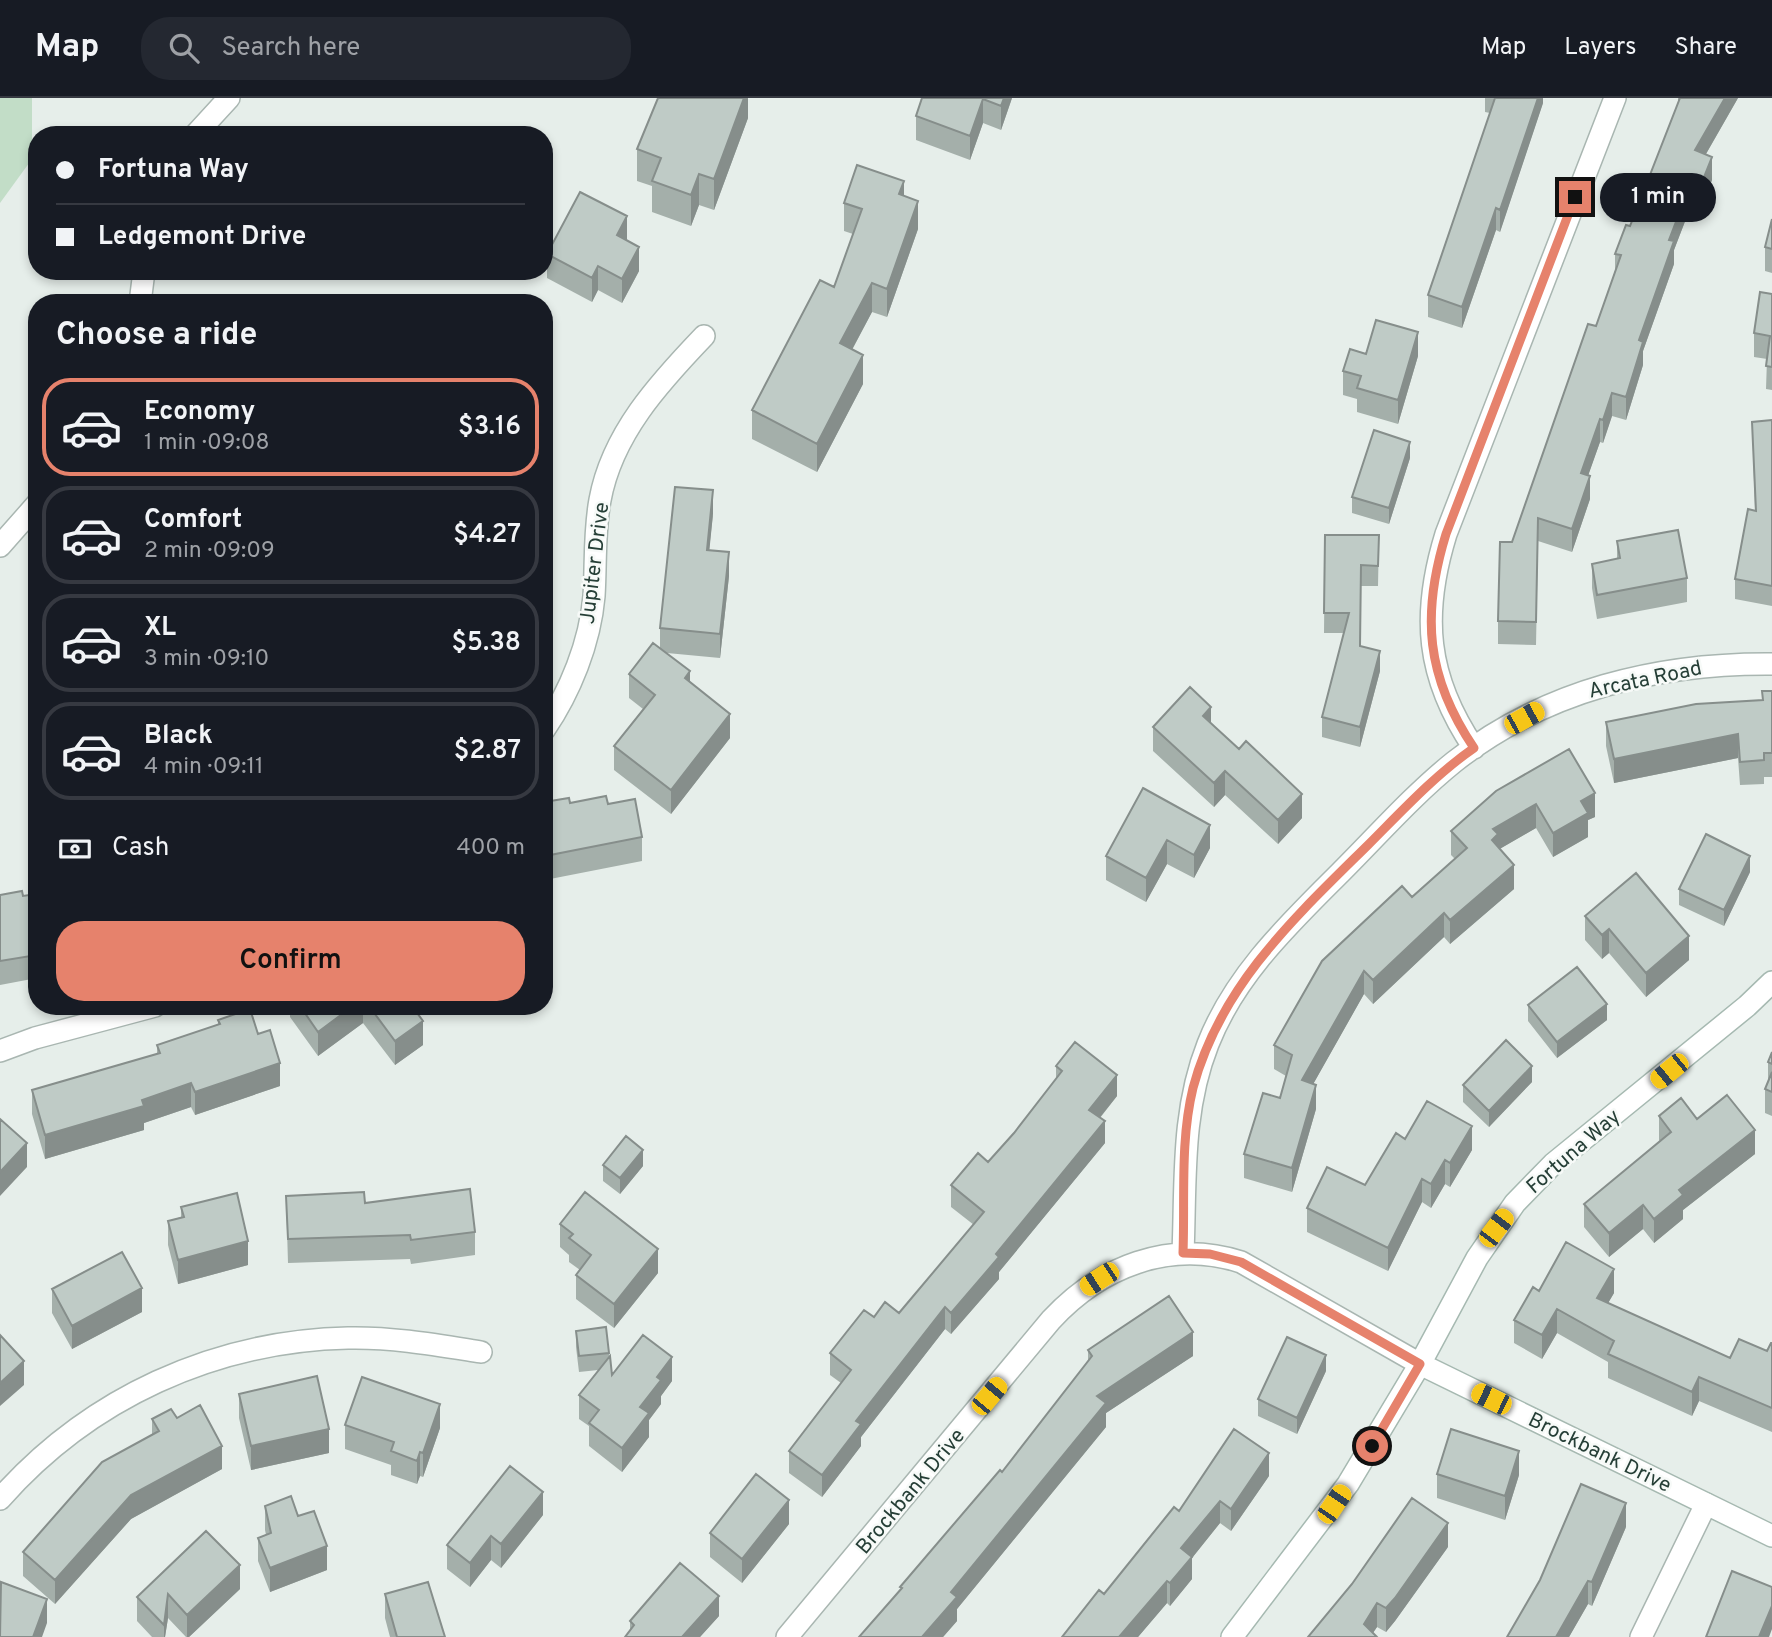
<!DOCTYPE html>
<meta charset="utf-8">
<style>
:root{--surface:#171b24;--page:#242831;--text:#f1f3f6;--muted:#9ea1a6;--line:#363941;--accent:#e6826c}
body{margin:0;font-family:Overpass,sans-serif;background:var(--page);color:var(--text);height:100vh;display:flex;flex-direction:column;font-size:26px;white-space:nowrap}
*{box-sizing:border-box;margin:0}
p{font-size:23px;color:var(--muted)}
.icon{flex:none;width:38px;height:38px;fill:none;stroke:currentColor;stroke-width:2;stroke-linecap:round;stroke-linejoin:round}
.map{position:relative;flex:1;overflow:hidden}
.details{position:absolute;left:28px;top:196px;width:525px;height:721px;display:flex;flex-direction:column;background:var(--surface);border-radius:28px;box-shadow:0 4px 10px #0003}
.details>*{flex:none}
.banner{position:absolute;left:28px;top:28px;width:525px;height:154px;border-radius:28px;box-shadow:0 4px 10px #0003;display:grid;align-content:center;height:154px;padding:0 28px;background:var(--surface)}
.end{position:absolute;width:32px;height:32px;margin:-16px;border:9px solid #e6826c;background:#111;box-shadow:0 0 0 4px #111}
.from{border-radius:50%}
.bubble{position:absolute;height:49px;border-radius:24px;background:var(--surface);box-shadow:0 4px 10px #0003;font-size:23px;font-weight:600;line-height:49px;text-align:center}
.car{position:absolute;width:21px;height:42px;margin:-21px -10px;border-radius:9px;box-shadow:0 0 5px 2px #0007;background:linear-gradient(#f5c518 24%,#345 0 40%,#f5c518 0 76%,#345 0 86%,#f5c518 0)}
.banner b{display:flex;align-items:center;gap:24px;height:66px;font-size:26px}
.banner b+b{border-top:2px solid var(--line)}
.banner i{width:18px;height:18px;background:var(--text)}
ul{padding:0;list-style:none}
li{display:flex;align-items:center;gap:21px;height:98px;margin:0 14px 10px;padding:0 14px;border:4px solid var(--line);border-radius:28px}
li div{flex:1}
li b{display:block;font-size:26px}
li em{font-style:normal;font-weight:600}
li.on{border-color:var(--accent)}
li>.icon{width:63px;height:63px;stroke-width:1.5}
h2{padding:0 28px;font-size:32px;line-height:84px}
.pay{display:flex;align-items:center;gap:18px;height:77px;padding:0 28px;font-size:26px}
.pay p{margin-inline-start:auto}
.primary-button{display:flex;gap:14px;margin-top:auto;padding:14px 28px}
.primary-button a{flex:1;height:80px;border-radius:28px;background:var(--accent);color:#111;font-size:28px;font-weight:600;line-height:80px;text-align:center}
header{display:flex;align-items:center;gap:42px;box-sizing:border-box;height:98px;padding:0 35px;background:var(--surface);border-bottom:2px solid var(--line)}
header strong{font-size:33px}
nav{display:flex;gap:38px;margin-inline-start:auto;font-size:24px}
.search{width:490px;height:63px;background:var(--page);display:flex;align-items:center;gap:18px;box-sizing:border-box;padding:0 24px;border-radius:28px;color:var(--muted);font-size:26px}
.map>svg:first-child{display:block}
.green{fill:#c2ddc7}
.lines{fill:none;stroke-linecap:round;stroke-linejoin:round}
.street-casing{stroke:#a9b6b1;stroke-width:24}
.secondary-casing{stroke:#a6b9b1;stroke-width:24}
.street{stroke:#fff;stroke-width:21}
.secondary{stroke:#fff;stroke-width:21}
.wall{fill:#a4afaa}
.shaded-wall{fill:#868e8b}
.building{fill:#bfcbc6;stroke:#868e8b;stroke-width:2}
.route{stroke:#e6826c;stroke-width:9}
.labels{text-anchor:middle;stroke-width:5;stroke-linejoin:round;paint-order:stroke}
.street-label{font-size:21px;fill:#263f37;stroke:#f7faf8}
</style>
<header>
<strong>Map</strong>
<div class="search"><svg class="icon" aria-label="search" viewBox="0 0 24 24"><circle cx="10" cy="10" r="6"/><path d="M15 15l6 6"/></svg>Search here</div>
<nav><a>Map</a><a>Layers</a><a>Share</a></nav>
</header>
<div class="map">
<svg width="1772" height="1539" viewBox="0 0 1772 1539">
<rect width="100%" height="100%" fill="#e6eeea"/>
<path class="green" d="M0,0H32V61L0,105Z"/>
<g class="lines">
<defs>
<path id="street" d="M195,37L229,0
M140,205L144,173
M0,448L37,406
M544,632C570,594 590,545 594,498C596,467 594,434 600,402C612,336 659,285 704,238
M1474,650C1426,579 1421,517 1446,436L1615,0
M0,953L35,940L155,908
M1183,1155C1186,1084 1181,1014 1208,946C1235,877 1289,826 1340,775C1377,738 1413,697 1454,664C1545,592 1658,565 1772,566
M0,1401C89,1300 214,1243 348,1240C393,1239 437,1247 481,1254
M787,1539L1051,1222C1100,1169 1169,1141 1241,1164L1420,1266
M1641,1539L1706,1406"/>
<path id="secondary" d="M1420,1266L1772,1438
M1232,1539L1348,1386L1420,1266L1477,1160L1515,1105L1553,1066L1747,908L1772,884"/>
</defs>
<use href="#street" class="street-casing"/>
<use href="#secondary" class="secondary-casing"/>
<use href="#street" class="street"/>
<use href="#secondary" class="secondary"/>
</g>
<path class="wall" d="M744,0H748V20L714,112L699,107L691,128L652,114V88L637,83V51Z
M922,0H1012L1001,32L983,25L970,62L916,42V18Z
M1485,0H1543V5L1500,134L1496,132L1462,230L1428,219V197L1490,15L1485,14Z
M1678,0H1738L1706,56L1712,82L1698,117L1689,113L1674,152V166L1643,253V267L1626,322L1612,318L1603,345L1600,344L1588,377L1590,401L1572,454L1538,443L1536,547L1498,546V523L1512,444L1596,228L1615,173V156L1630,128L1678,5Z
M904,98L918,131L887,219L872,214L852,252L863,286L817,374L752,341V312L834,189L853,136L844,133V105Z
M1772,121V175L1765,173V149Z
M627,142L639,173L622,205L598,192L592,204L547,180V156Z
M1772,196V292L1766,291L1767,261L1754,259V235Z
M1366,256L1418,258L1398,326L1357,314V301L1343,297V273Z
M1772,322V508L1735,501V481L1755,413L1752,324Z
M1410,360L1389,426L1352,415V399Z
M713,416L709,452L729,478L720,560L667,555L690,585L730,640L671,716L614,672V648L643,611L629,600V576L660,550V530Z
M1325,437H1379L1378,488H1361L1360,548L1380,573L1360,649L1322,639V619L1344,535H1324Z
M1617,443L1687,480V504L1597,521L1592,490V466L1617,461Z
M1772,593V679H1764V686L1740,687L1738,660L1614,685L1606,648V624L1762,602Z
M1211,625L1302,720L1278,746L1225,697L1214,709L1153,653V629Z
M1143,690L1210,750L1194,780L1167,766L1146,804L1106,782V758Z
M1496,693L1595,719L1588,722V739L1553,759L1536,730L1499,751L1514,791L1450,846L1444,839L1373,906L1364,896L1313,986L1316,1011L1292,1094L1244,1080V1056L1280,1000L1286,978L1274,971V947L1412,799L1455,761L1451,757V733Z
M544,704L608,706L642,739V763L545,782L544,776Z
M1750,774L1724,828L1679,807V791Z
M37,796V880L0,887V797L23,798Z
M1585,818L1689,862L1646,899L1609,855L1602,861L1585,842Z
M1528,907L1607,922L1557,960L1528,923Z
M290,908H412L423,947L395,967L363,925L318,958L290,919Z
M218,922L258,936L280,988L195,1017L191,1009L144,1025V1032L45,1061L32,1016V992L157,956V947L218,927Z
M1772,954V1018L1765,1015V991L1768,984V964Z
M1056,968L1117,998L1100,1020L1105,1045L999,1174V1181L951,1236L945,1231L861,1339V1348L822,1399L789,1375V1353L841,1285L830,1277V1255L874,1219L899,1215L974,1127L951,1109V1087L988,1064L1014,1035L1056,981Z
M1532,984L1489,1029L1463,1004V987Z
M1659,1018L1697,1021L1755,1056L1683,1112V1121L1654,1145L1643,1131L1609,1159L1584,1129V1106L1660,1043L1659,1042Z
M1405,1041L1472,1052L1450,1089L1445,1086L1431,1110L1422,1104L1388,1173L1307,1134V1110L1365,1087Z
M603,1067L643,1068L620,1096L603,1083Z
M286,1098L365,1105L475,1134V1157L411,1166L410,1161L288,1165Z
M181,1109L248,1167L178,1186L168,1147V1123L181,1119Z
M560,1126L658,1175L614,1230L576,1201V1177L580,1172L569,1164V1157L560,1149Z
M52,1191L142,1214L72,1251L52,1215Z
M1539,1193L1614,1195L1608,1205L1730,1260L1767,1253L1772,1245V1334L1699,1303L1692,1318L1608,1280V1264L1557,1235L1542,1261L1514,1245V1222Z
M576,1233L609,1255L612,1277L672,1283L661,1298V1306L649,1322V1339L622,1374L589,1348V1328L579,1321V1297L598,1272L579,1274L576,1249Z
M1088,1252L1193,1258L1106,1315V1329L957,1511V1523L943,1539H859L900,1493V1489L1002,1374L1088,1264Z
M1326,1273L1297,1336L1258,1318V1301Z
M239,1296L329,1355L251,1372L239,1320Z
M177,1320L222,1371L131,1421L55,1506L23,1478V1454L152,1337V1321Z
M345,1327L440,1330L423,1379L420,1378L417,1386L391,1377V1367L345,1351Z
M1437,1376L1519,1377L1505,1422L1437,1400Z
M1269,1378L1231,1433L1220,1425L1192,1460V1481L1170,1508L1167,1505L1138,1539H1062L1104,1496L1179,1413Z
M265,1408L298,1418L327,1472L270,1494L258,1463V1440L266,1437L265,1432Z
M543,1417L501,1470L491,1462L470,1489L447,1471V1447Z
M789,1426L742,1485L710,1459V1435Z
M1626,1429L1592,1508L1588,1506L1569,1539H1507Z
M1448,1449L1395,1523L1386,1534L1377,1529L1373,1535L1308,1539Z
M240,1491L189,1539H186L168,1520L165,1539H152L137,1523V1499Z
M385,1496L445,1539H390L385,1520Z
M719,1518L700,1539H625L630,1533V1523Z"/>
<path class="shaded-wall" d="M744,0H748V20L714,112V81Z
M1004,0H1012L1001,32V8Z
M1538,0H1543V5L1500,134V112Z
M1725,0H1738L1695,75V52Z
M983,1V25L970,62V38Z
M1712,59V82L1698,117V94Z
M699,76V107L691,128V97Z
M904,83V112L899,96Z
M1689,90V113L1674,152V166L1643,253V267L1626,322V299L1639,242L1669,142Z
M918,103V131L887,219V191Z
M1496,110V132L1462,230V209Z
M627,118V142L617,137Z
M639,149V173L622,205V181Z
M598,168V192L592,204V180Z
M872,185V214L840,274V245Z
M1418,234V258L1398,326V302Z
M863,257V286L817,374V346Z
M1612,295V318L1603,345V322Z
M1600,321V344L1581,398V375Z
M1410,344V360L1389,426V410Z
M1590,378V401L1572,454V431Z
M713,392V416L707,476V452Z
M729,454V478L720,560V536Z
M1380,553V573L1360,649V629Z
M690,573V597L685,580Z
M1211,609V633L1203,618Z
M730,616V640L671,716V692Z
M1738,636V660L1614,685V661Z
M1225,673V697L1214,709V685Z
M1595,695V719L1588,722V739L1553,759V735L1581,703Z
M1302,696V720L1278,746V722Z
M1536,706V730L1498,752L1492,742L1493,731Z
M1210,727V750L1194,780V757Z
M1167,742V766L1146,804V780Z
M1750,758V774L1724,828V812Z
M1514,767V791L1450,846V822Z
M1444,815V839L1373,906V882Z
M1609,831V855L1602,861V837Z
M1689,838V862L1646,899V875Z
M1364,873V896L1302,1006V982Z
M1607,906V922L1557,960V944Z
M353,908H363V925L318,958V934Z
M423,923V947L395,967V943Z
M280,965V988L195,1017V994Z
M1532,968V984L1489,1029V1013Z
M1117,977V998L1089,1033V1012Z
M191,985V1009L144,1025V1032L45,1061V1037Z
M1316,987V1011L1292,1094V1070Z
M1105,1023V1045L999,1174V1181L951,1236V1215L996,1156Z
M1472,1028V1052L1450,1089V1065Z
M1755,1032V1056L1683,1112V1121L1654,1145V1121L1679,1092Z
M27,1045V1069L0,1098V1074Z
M643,1052V1068L620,1096V1080Z
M1445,1062V1086L1431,1110V1086Z
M1422,1081V1104L1388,1173V1150Z
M1643,1107V1131L1609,1159V1135Z
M248,1143V1167L178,1186V1162Z
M658,1151V1175L614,1230V1206Z
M1614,1171V1195L1597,1224V1200Z
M142,1190V1214L72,1251V1228Z
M945,1209V1231L861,1339V1348L822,1399V1377L856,1323Z
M1557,1211V1235L1542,1261V1237Z
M1193,1234V1258L1106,1315V1329L957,1511V1523L943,1539H922L951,1494L1097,1298Z
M1326,1257V1273L1297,1336V1320Z
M672,1259V1283L661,1298V1306L649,1322V1339L622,1374V1350L640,1309L657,1279Z
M24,1263V1287L0,1308V1285Z
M1699,1279V1303L1692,1318V1294Z
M440,1306V1330L423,1379V1355Z
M329,1331V1355L251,1372V1348Z
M222,1348V1371L131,1421L55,1506V1482L131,1397Z
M1519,1353V1377L1505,1422V1398Z
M420,1354V1378L417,1386V1363Z
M1269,1355V1378L1231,1433V1411Z
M543,1394V1417L501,1470V1446Z
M789,1402V1426L742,1485V1461Z
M1220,1403V1425L1192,1460V1481L1170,1508V1485L1181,1450Z
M1626,1405V1429L1592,1508V1484Z
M1448,1425V1449L1395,1523L1386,1534V1510Z
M491,1438V1462L470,1489V1465Z
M327,1448V1472L270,1494V1470Z
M240,1467V1491L189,1539H187V1517Z
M1167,1483V1505L1138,1539H1119Z
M1588,1483V1506L1569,1539H1556Z
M168,1496V1520L165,1539H164V1527Z
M719,1498V1518L700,1539H682Z
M47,1501V1525L42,1539H33Z
M1377,1505V1529L1370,1539L1364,1526Z
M1772,1508V1531L1769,1539H1759Z"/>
<path class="building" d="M658,0H744L714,81L699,76L691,97L652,83L661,60L637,51Z
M922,0H1004L1001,8L983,1L970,38L916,18Z
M1495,0H1538L1500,112L1496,110L1462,209L1428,197Z
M1680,0H1725L1695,52L1712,59L1698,94L1689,90L1669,142L1674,143L1639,242L1643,244L1626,299L1612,295L1603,322L1600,321L1581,375L1590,378L1572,431L1538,420L1536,524L1498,523L1500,444H1512L1588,226L1596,228L1621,157L1615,156L1626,127L1630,128Z
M857,67L904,83L899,96L918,103L887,191L872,185L840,245L863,257L817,346L752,312L820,182L834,189L862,111L844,105Z
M580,94L627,118L617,137L639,149L622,181L598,168L592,180L547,156Z
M1772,121V151L1765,149Z
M1760,194L1772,196V269L1766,268L1770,238L1754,235Z
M1376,222L1418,234L1398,302L1357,290L1361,278L1343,273L1350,251L1366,256Z
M1772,322V488L1735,481L1748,411L1756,413L1752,324Z
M1374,332L1410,344L1389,410L1352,399Z
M675,389L713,392L707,452L729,454L720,536L660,530Z
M1678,432L1687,480L1597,497L1592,466L1620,460L1617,443Z
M1325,437H1379L1378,468L1361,467L1360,548L1380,553L1360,629L1322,619L1349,515H1324Z
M653,545L690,573L685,580L730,616L671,692L614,648L655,597L629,576Z
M1190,589L1211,609L1203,618L1239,651L1246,643L1302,696L1278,722L1225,673L1214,685L1153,629Z
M1762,593H1772V655H1764V662L1740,664L1738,636L1614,661L1606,624L1696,606L1763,602Z
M1569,651L1595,695L1581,703L1588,715L1553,735L1536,706L1493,731L1498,736L1492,742L1514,767L1450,822L1444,815L1373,882L1364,873L1302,982L1316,987L1292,1070L1244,1056L1263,995L1280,1000L1292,957L1274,947L1322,863L1402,788L1412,799L1467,750L1451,733L1496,693Z
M1143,690L1210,727L1194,757L1167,742L1146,780L1106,758Z
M606,698L608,706L635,701L642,739L545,758L544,752V704L569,700L570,705Z
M1706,736L1750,758L1724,812L1679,791Z
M1636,775L1689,838L1646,875L1609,831L1602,837L1585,818Z
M22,793L23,798L37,796V857L0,863V797Z
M1577,869L1607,906L1557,944L1528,907Z
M300,908H353L318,934Z
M369,908H412L423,923L395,943Z
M250,911L258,936L270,932L280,965L195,994L191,985L142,1002L144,1008L45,1037L32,992L160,955L157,947L220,926L218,922Z
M1506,942L1532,968L1489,1013L1463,987Z
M1075,944L1117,977L1089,1012L1105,1023L996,1156L999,1159L951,1215L945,1209L856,1323L861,1326L822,1377L789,1353L851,1272L830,1255L864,1212L874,1219L885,1204L899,1215L984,1114L951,1087L978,1055L988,1064L1014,1035L1062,973L1056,968Z
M1772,954V966L1768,964Z
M1772,974V994L1765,991Z
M1727,997L1755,1032L1679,1092L1683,1097L1654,1121L1643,1107L1609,1135L1584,1106L1671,1034L1659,1018L1681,1000L1697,1021Z
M1427,1003L1472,1028L1450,1065L1445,1062L1431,1086L1422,1081L1388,1150L1307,1110L1327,1069L1365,1087L1396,1035L1405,1041Z
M0,1021L27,1045L0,1074Z
M626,1038L643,1052L620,1080L603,1067Z
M470,1091L475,1134L411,1142L410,1137L288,1141L286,1098L364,1094L365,1105Z
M585,1094L658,1151L614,1206L576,1177L591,1157L569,1140L573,1136L560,1126Z
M237,1095L248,1143L178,1162L168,1123L184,1119L181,1109Z
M1566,1144L1614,1171L1597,1200L1730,1260L1739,1241L1767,1253L1771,1245H1772V1310L1699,1279L1692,1294L1608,1256L1614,1243L1557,1211L1542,1237L1514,1222L1533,1189L1539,1193Z
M122,1154L142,1190L72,1228L52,1191Z
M1169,1198L1193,1234L1097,1298L1106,1305L951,1494L957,1499L922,1539H859L902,1490L900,1489L1000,1372L1002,1374L1092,1258L1088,1252Z
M606,1229L609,1255L579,1258L576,1233Z
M0,1237L24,1263L0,1285Z
M643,1237L672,1259L657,1279L661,1282L640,1309L649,1315L622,1350L589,1325L599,1312L579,1297L610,1258L612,1277Z
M1287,1239L1326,1257L1297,1320L1258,1301Z
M317,1278L329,1331L251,1348L239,1296Z
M362,1279L440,1306L423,1355L420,1354L417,1363L391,1353L394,1344L345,1327Z
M200,1307L222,1348L131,1397L55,1482L23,1454L102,1364L159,1333L152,1321L171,1311L177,1320Z
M1234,1331L1269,1355L1231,1411L1220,1403L1181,1450L1192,1459L1170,1485L1167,1483L1119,1539H1062L1099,1492L1104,1496L1174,1409L1179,1413Z
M1451,1331L1519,1353L1505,1398L1437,1376Z
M510,1368L543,1394L501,1446L491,1438L470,1465L447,1447Z
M756,1376L789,1402L742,1461L710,1435Z
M1581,1386L1626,1405L1592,1484L1588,1483L1556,1539H1507L1540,1482Z
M291,1398L298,1418L314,1413L327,1448L270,1470L258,1440L271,1435L265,1408Z
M1412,1400L1448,1425L1395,1500L1386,1510L1377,1505L1364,1526L1377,1539H1308L1352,1486Z
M206,1433L240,1467L187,1517L168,1496L164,1527L137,1499Z
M680,1465L719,1498L682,1539H625L634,1527L630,1523Z
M1732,1473L1772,1489V1508L1759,1539H1706Z
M1,1484L47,1501L33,1539H0Z
M428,1484L445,1539H397L385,1496Z"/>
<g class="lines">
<path class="route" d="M1372,1348L1420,1266L1241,1164L1210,1156L1183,1155C1185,1101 1180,1043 1193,990C1220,888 1295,819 1368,747C1402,713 1435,677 1474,650C1426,579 1421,517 1446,436L1575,99"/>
</g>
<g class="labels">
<g class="street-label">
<text transform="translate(594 465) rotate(-83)" y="7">Jupiter Drive</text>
<text transform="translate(1645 581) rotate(-12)" y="7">Arcata Road</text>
<text transform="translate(1573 1053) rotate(-41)" y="7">Fortuna Way</text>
<text transform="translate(1600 1354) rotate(26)" y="7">Brockbank Drive</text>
<text transform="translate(910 1393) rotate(-50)" y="7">Brockbank Drive</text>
</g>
</g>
</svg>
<i class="end from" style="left:1372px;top:1348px"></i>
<i class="end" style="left:1575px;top:99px"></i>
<div class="bubble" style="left:1600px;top:75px;width:116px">1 min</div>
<i class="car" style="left:1524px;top:620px;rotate:61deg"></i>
<i class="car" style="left:1669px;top:973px;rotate:231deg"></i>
<i class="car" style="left:1496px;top:1130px;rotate:37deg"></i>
<i class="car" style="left:1099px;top:1181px;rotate:237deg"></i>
<i class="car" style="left:989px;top:1298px;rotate:40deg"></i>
<i class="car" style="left:1491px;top:1301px;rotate:296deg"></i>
<i class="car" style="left:1334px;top:1406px;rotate:34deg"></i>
<div class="banner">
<b><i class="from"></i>Fortuna Way</b>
<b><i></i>Ledgemont Drive</b>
</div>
<section class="details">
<h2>Choose a ride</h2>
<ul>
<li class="on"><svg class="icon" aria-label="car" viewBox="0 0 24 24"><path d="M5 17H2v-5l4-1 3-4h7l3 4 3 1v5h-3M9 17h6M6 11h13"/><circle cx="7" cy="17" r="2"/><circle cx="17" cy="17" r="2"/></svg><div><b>Economy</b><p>1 min · 09:08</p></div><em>$3.16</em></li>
<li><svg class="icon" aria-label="car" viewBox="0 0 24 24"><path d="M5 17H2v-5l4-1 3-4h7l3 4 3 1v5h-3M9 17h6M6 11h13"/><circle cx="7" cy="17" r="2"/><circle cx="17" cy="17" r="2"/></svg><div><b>Comfort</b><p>2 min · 09:09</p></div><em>$4.27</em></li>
<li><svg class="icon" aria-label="car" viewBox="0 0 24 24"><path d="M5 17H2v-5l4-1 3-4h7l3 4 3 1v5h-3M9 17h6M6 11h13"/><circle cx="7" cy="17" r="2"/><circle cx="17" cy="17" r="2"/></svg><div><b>XL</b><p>3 min · 09:10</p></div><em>$5.38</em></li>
<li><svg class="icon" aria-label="car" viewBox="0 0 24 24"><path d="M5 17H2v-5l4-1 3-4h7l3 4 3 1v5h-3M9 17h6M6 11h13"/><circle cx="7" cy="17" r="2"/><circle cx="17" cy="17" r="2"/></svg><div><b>Black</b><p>4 min · 09:11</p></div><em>$2.87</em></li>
</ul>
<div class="pay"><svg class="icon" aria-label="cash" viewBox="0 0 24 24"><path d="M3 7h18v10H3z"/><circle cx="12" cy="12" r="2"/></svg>Cash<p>400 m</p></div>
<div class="primary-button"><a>Confirm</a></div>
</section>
</div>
